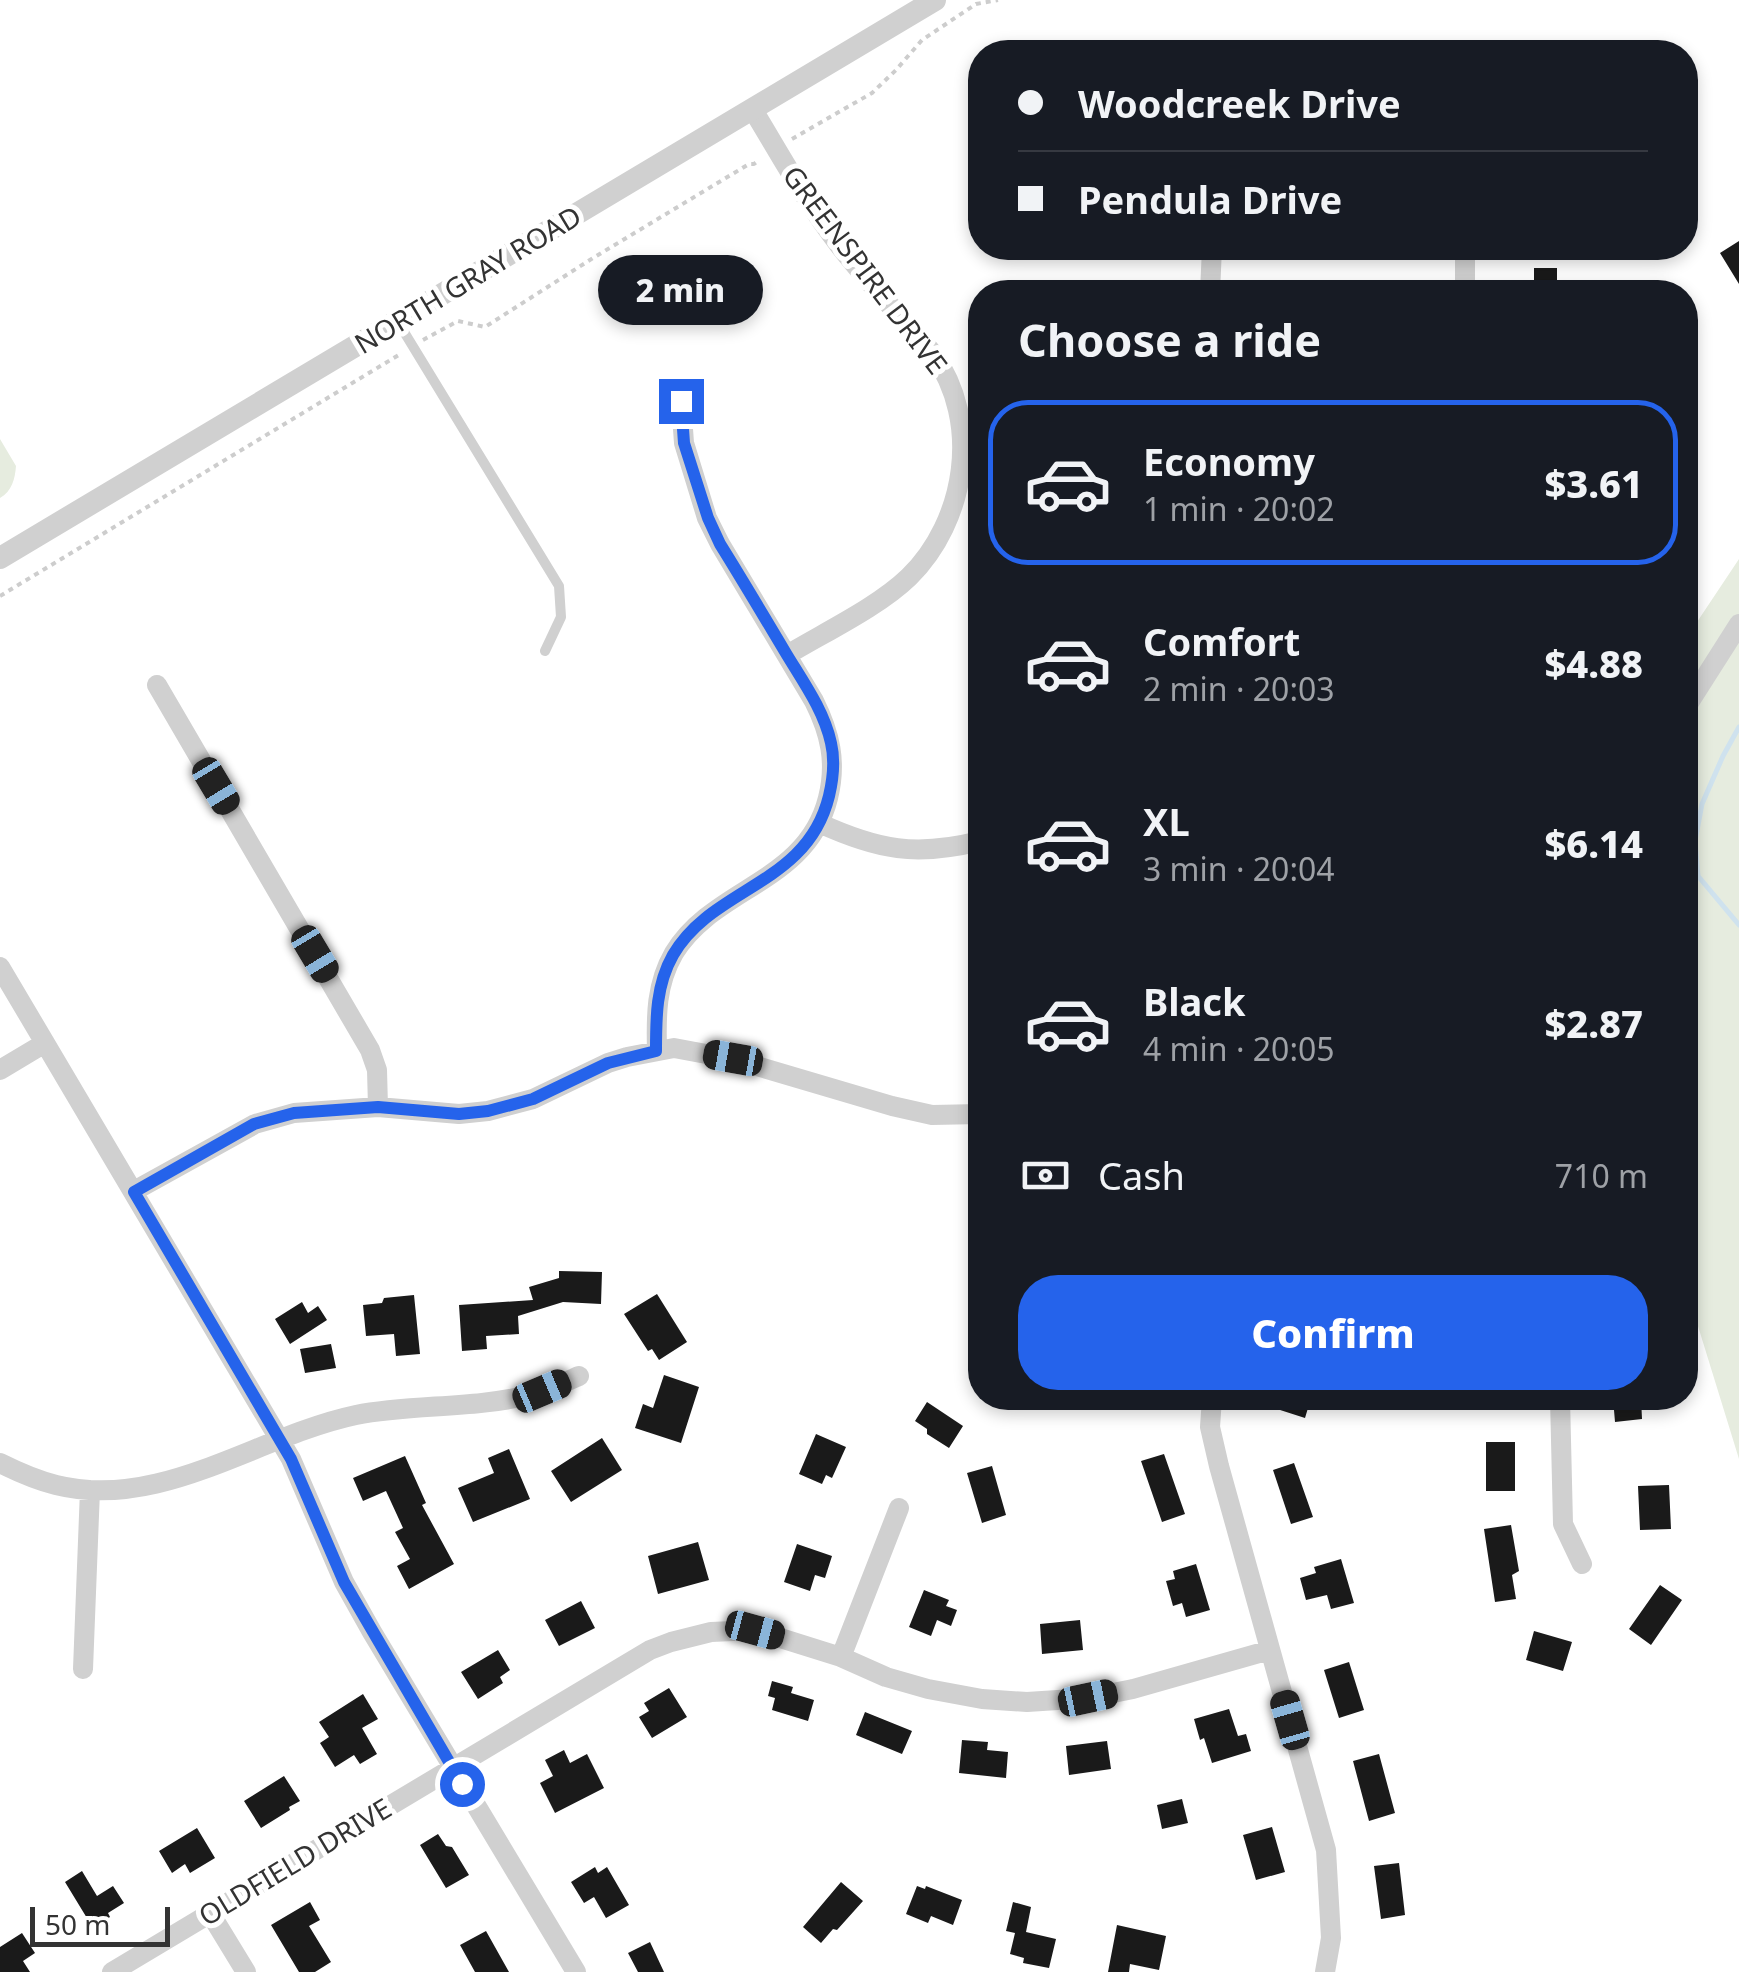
<!DOCTYPE html>
<meta charset="utf-8">
<style>
:root{--surface:#171b24;--page:#20242c;--text:#f1f3f6;--muted:#9ea1a6;--line:#363941;--accent:#2563eb}
body{margin:0;font-family:"Noto Sans",sans-serif;background:var(--page);color:var(--text);height:100vh;display:flex;flex-direction:column;font-size:38px;white-space:nowrap}
*{box-sizing:border-box;margin:0}
p{font-size:32px;color:var(--muted)}
.icon{flex:none;width:55px;height:55px;fill:none;stroke:currentColor;stroke-width:2;stroke-linecap:round;stroke-linejoin:round}
.map{position:relative;flex:1;overflow:hidden}
.drawer{position:absolute;left:968px;top:280px;width:730px;height:1130px;display:flex;flex-direction:column;background:var(--surface);border-radius:40px;box-shadow:0 5px 15px #0003}
.drawer>*{flex:none}
.guide{position:absolute;left:968px;top:40px;width:730px;height:220px;border-radius:40px;box-shadow:0 5px 15px #0003;display:grid;align-content:center;height:220px;padding:0 50px;background:var(--surface)}
.scale{position:absolute;left:30px;bottom:25px;width:140px;box-sizing:border-box;padding-left:10px;border:5px solid #333;border-top:0;font-size:28px;line-height:35px;white-space:nowrap;color:#333;-webkit-text-stroke:8px #fff;paint-order:stroke}
.end{position:absolute;width:45px;height:45px;margin:-22px;border:12px solid #2563eb;background:#fff;box-shadow:0 0 0 5px #fff}
.from{border-radius:50%}
.bubble{position:absolute;height:70px;border-radius:35px;background:var(--surface);box-shadow:0 5px 15px #0003;font-size:32px;font-weight:800;line-height:70px;text-align:center}
.car{position:absolute;width:30px;height:60px;margin:-30px -15px;border-radius:12px;box-shadow:0 0 8px 2px #0007;background:linear-gradient(#222 24%,#8ab4d8 0 40%,#222 0 76%,#8ab4d8 0 86%,#222 0)}
.guide b{display:flex;align-items:center;gap:35px;height:95px;font-size:38px}
.guide b+b{border-top:2px solid var(--line)}
.guide i{width:25px;height:25px;background:var(--text)}
ul{padding:0;list-style:none}
li{display:flex;align-items:center;gap:30px;height:165px;margin:0 20px 15px;padding:0 30px;border:5px solid transparent;border-radius:40px}
li div{flex:1}
li b{display:block;font-size:38px}
li em{font-style:normal;font-weight:800}
li.active{border-color:var(--accent)}
li>.icon{width:90px;height:90px;stroke-width:1.5}
h2{padding:0 50px;font-size:45px;line-height:120px}
.pay{display:flex;align-items:center;gap:25px;height:110px;padding:0 50px;font-size:38px}
.pay p{margin-inline-start:auto}
.primary-button{display:flex;gap:20px;margin-top:auto;padding:20px 50px}
.primary-button a{flex:1;height:115px;border-radius:40px;background:var(--accent);color:#fff;font-size:40px;font-weight:800;line-height:115px;text-align:center}
.map>svg:first-child{display:block}
.green{fill:#e6ecdf}
.lines{fill:none;stroke-linecap:round;stroke-linejoin:round}
.stream{stroke:#cfe2ee;stroke-width:5}
.building{fill:#1a1a1a}
.path{stroke:#cdcdcd;stroke-width:4;stroke-dasharray:5 5;stroke-linecap:butt}
.service{stroke:#d0d0d0;stroke-width:10}
.minor{stroke:#d0d0d0;stroke-width:20}
.tertiary{stroke:#d0d0d0;stroke-width:22}
.route{stroke:#2563eb;stroke-width:12}
.labels{text-anchor:middle;stroke-width:10;stroke-linejoin:round;paint-order:stroke}
.street-label{font-size:28px;fill:#333;stroke:#fff}
</style>
<div class="map">
<svg width="1739" height="1972" viewBox="0 0 1739 1972">
<rect width="100%" height="100%" fill="#fff"/>
<path class="green" d="M0,439L16,466C15,479 12,491 0,498Z
M1739,559V1459L1685,1284V640Z"/>
<g class="lines">
<path class="stream" d="M1739,727L1723,756L1702,804L1695,841L1698,876L1739,925"/>
</g>
<path class="building" d="M1739,241V284L1720,253Z
M1534,268H1557V292H1534Z
M559,1271L602,1272L601,1304L563,1302L518,1316L519,1334L486,1336L487,1349L462,1351L459,1305L533,1300L529,1287L559,1278Z
M657,1294L687,1342L659,1360L652,1349L648,1351L624,1314Z
M414,1295L420,1354L396,1356L394,1334L366,1336L363,1305L382,1303L384,1298Z
M302,1302L308,1313L318,1306L327,1320L290,1344L275,1319Z
M331,1344L336,1368L305,1373L300,1349Z
M664,1375L699,1387L681,1443L635,1428L643,1404L653,1408Z
M1252,1398H1311L1305,1418L1252,1401Z
M1613,1398H1641L1642,1419L1615,1422Z
M927,1402L963,1426L949,1448L927,1434V1429L915,1421Z
M816,1434L846,1447L832,1478L826,1475L822,1484L799,1474Z
M602,1438L622,1470L571,1502L551,1471Z
M1486,1442H1515V1491H1486Z
M509,1449L530,1499L473,1522L458,1488L494,1473L488,1458Z
M1164,1454L1185,1514L1162,1522L1141,1461Z
M405,1456L426,1503L422,1505L454,1564L409,1589L397,1566L410,1559L395,1532L403,1528L386,1491L363,1501L353,1478Z
M1294,1463L1313,1517L1291,1524L1273,1470Z
M992,1466L1006,1515L982,1523L967,1473Z
M1669,1485L1671,1529L1640,1530L1638,1486Z
M1511,1525L1519,1571L1512,1575L1516,1599L1495,1602L1484,1529Z
M698,1542L709,1580L658,1594L648,1556Z
M797,1544L832,1556L825,1578L815,1575L810,1591L784,1582Z
M1341,1559L1354,1603L1331,1609L1327,1595L1306,1600L1300,1578L1316,1573L1314,1567Z
M1196,1564L1210,1610L1186,1617L1182,1603L1173,1606L1166,1581L1175,1579L1173,1571Z
M1660,1585L1682,1600L1651,1645L1629,1629Z
M924,1590L949,1600L946,1606L957,1610L951,1626L937,1620L931,1636L909,1627Z
M581,1601L595,1628L559,1646L545,1620Z
M1080,1620L1083,1650L1042,1654L1040,1624Z
M1534,1631L1572,1642L1563,1671L1526,1660Z
M498,1650L510,1670L500,1677L503,1683L478,1699L461,1672Z
M1349,1662L1364,1710L1339,1718L1324,1670Z
M772,1681L793,1687L791,1693L814,1700L808,1721L772,1710L775,1698L768,1696Z
M669,1688L687,1717L652,1738L639,1717L649,1711L644,1703Z
M363,1694L378,1719L362,1728L377,1754L360,1764L354,1755L335,1767L320,1743L329,1737L319,1722Z
M1229,1709L1238,1736L1246,1734L1251,1751L1212,1763L1204,1738L1200,1740L1194,1719Z
M865,1712L912,1731L902,1754L856,1735Z
M962,1740L988,1742L987,1750L1008,1752L1006,1778L959,1773Z
M1107,1741L1111,1769L1069,1775L1066,1746Z
M564,1750L570,1763L587,1754L604,1788L555,1813L540,1783L553,1776L545,1760Z
M1379,1754L1395,1813L1369,1821L1353,1761Z
M284,1776L300,1801L289,1807L290,1810L261,1828L244,1801Z
M1182,1799L1188,1823L1162,1829L1157,1805Z
M1272,1827L1285,1872L1256,1880L1243,1835Z
M197,1828L215,1858L190,1873L185,1864L172,1873L159,1851Z
M438,1834L446,1846L452,1847L469,1875L446,1888L420,1845Z
M1399,1863L1405,1915L1381,1919L1374,1866Z
M595,1867L598,1873L607,1867L629,1905L606,1918L594,1897L584,1903L571,1882Z
M82,1871L97,1896L113,1886L124,1903L108,1913L110,1917L93,1928L65,1882Z
M841,1882L863,1901L837,1930L833,1929L821,1943L803,1927Z
M917,1886L925,1889L926,1886L962,1900L953,1925L931,1916L928,1923L906,1914Z
M310,1902L320,1920L309,1926L331,1962L315,1972H299L271,1925Z
M1013,1902L1031,1907L1026,1932L1056,1939L1049,1968L1023,1963L1024,1958L1010,1954L1015,1933L1006,1931Z
M1117,1925L1166,1936L1159,1970L1130,1964L1129,1972H1108Z
M486,1931L509,1972H475L460,1945Z
M22,1933L35,1953L23,1961L30,1972H0V1947Z
M650,1942L664,1972H638L628,1953Z"/>
<g class="lines">
<path class="path" d="M792,139L872,93L896,70L922,40L976,4L998,0
M423,340L458,321L485,327L593,258L749,164H754L759,160
M0,596L402,353"/>
<path class="service" d="M398,322L559,586L561,617L545,651"/>
<path class="minor" d="M753,110C781,156 806,202 839,245C859,271 881,295 903,320C912,331 924,342 933,354C982,422 966,521 909,577C878,607 825,632 787,655
M1210,292L1212,248
M1465,292V248
M157,685L370,1050L377,1070L378,1107
M1685,709L1739,624
M819,823C878,850 916,857 980,841
M0,967L291,1459L344,1582L372,1632L576,1972
M657,1051C656,1016 656,984 674,953C714,887 807,883 828,798C837,762 830,733 814,701L720,544L707,518L684,443L681,401
M0,1070L45,1043
M134,1191L255,1124L294,1113L378,1107L459,1114L488,1111L533,1099L608,1063L627,1057L674,1048L733,1059L892,1106L932,1115L980,1114
M1212,1398L1210,1427L1219,1466L1326,1850L1331,1938L1325,1972
M1560,1398L1563,1524L1582,1564
M0,1463C18,1472 36,1480 56,1485C161,1511 257,1436 356,1415C413,1404 472,1409 529,1395C546,1391 563,1383 579,1376
M841,1657L899,1508
M83,1669L90,1490
M210,1913L246,1972
M112,1972L650,1650L671,1642L711,1632L755,1630L841,1657L886,1677L928,1689L982,1699L1027,1702L1088,1698L1133,1689L1270,1650"/>
<path class="tertiary" d="M0,558L935,0"/>
</g>
<g class="lines">
<path class="route" d="M462,1784L344,1582L291,1459L134,1192L254,1124L294,1113L378,1107L459,1114L488,1111L533,1099L608,1063L656,1051C656,1017 656,985 673,955C713,886 807,886 829,796C833,779 835,760 831,743C824,711 804,683 787,655C765,618 743,581 720,544L708,518L684,443L681,401"/>
</g>
<g class="labels">
<g class="street-label">
<text transform="translate(865 270) rotate(53)" y="10">GREENSPIRE DRIVE</text>
<text transform="translate(468 280) rotate(-31)" y="10">NORTH GRAY ROAD</text>
<text transform="translate(295 1862) rotate(-31)" y="10">OLDFIELD DRIVE</text>
</g>
</g>
</svg>
<div class="scale">50 m</div>
<i class="end from" style="left:462px;top:1784px"></i>
<i class="end" style="left:681px;top:401px"></i>
<div class="bubble" style="left:598px;top:255px;width:165px">2 min</div>
<i class="car" style="left:216px;top:786px;rotate:149deg"></i>
<i class="car" style="left:315px;top:954px;rotate:149deg"></i>
<i class="car" style="left:733px;top:1058px;rotate:280deg"></i>
<i class="car" style="left:542px;top:1391px;rotate:67deg"></i>
<i class="car" style="left:755px;top:1630px;rotate:105deg"></i>
<i class="car" style="left:1088px;top:1698px;rotate:78deg"></i>
<i class="car" style="left:1290px;top:1720px;rotate:344deg"></i>
<div class="guide">
<b><i class="from"></i>Woodcreek Drive</b>
<b><i></i>Pendula Drive</b>
</div>
<section class="drawer">
<h2>Choose a ride</h2>
<ul>
<li class="active"><svg class="icon" aria-label="car" viewBox="0 0 24 24"><path d="M5 17H2v-5l4-1 3-4h7l3 4 3 1v5h-3M9 17h6M6 11h13"/><circle cx="7" cy="17" r="2"/><circle cx="17" cy="17" r="2"/></svg><div><b>Economy</b><p>1 min · 20:02</p></div><em>$3.61</em></li>
<li><svg class="icon" aria-label="car" viewBox="0 0 24 24"><path d="M5 17H2v-5l4-1 3-4h7l3 4 3 1v5h-3M9 17h6M6 11h13"/><circle cx="7" cy="17" r="2"/><circle cx="17" cy="17" r="2"/></svg><div><b>Comfort</b><p>2 min · 20:03</p></div><em>$4.88</em></li>
<li><svg class="icon" aria-label="car" viewBox="0 0 24 24"><path d="M5 17H2v-5l4-1 3-4h7l3 4 3 1v5h-3M9 17h6M6 11h13"/><circle cx="7" cy="17" r="2"/><circle cx="17" cy="17" r="2"/></svg><div><b>XL</b><p>3 min · 20:04</p></div><em>$6.14</em></li>
<li><svg class="icon" aria-label="car" viewBox="0 0 24 24"><path d="M5 17H2v-5l4-1 3-4h7l3 4 3 1v5h-3M9 17h6M6 11h13"/><circle cx="7" cy="17" r="2"/><circle cx="17" cy="17" r="2"/></svg><div><b>Black</b><p>4 min · 20:05</p></div><em>$2.87</em></li>
</ul>
<div class="pay"><svg class="icon" aria-label="cash" viewBox="0 0 24 24"><path d="M3 7h18v10H3z"/><circle cx="12" cy="12" r="2"/></svg>Cash<p>710 m</p></div>
<div class="primary-button"><a>Confirm</a></div>
</section>
</div>
